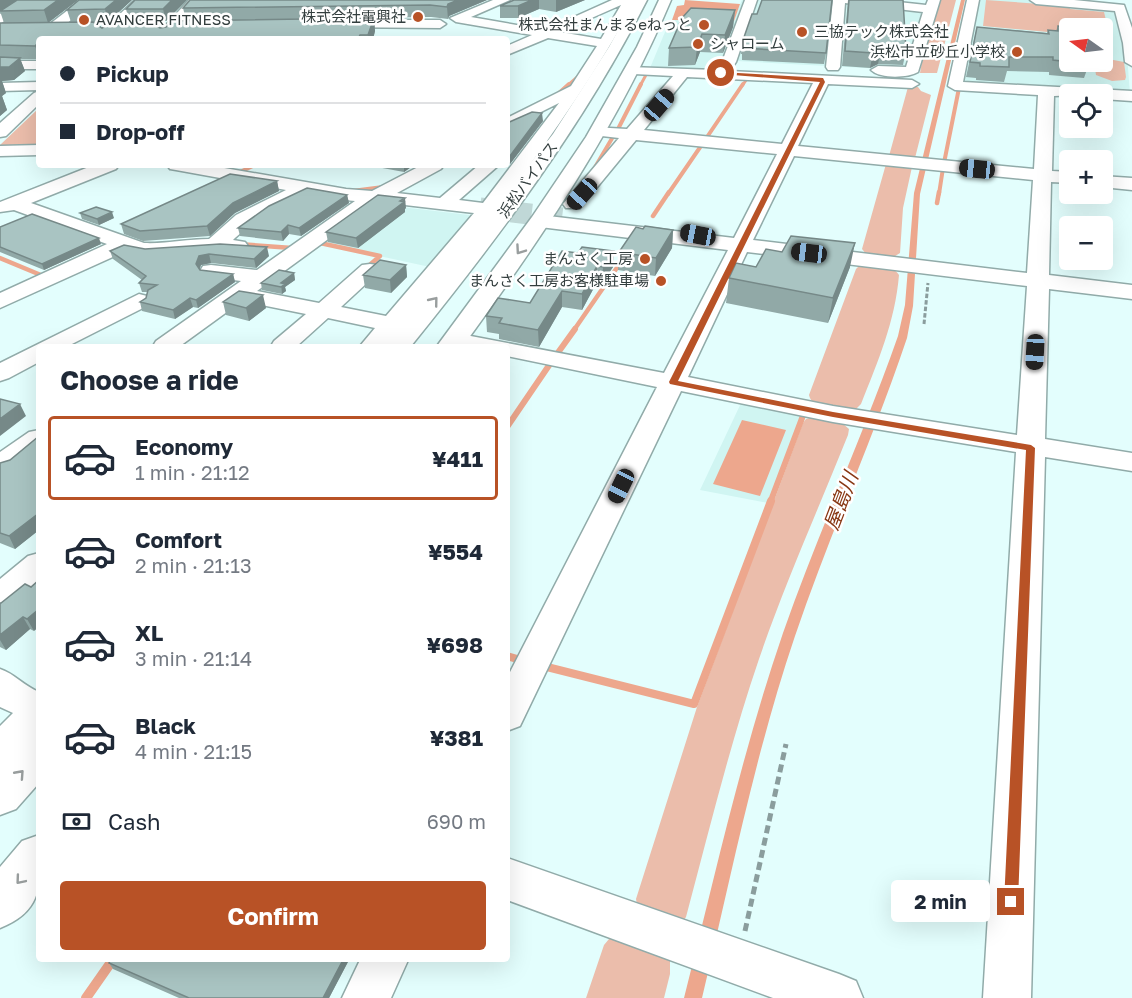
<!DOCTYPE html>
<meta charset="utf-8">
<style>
:root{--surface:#fff;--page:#f6f6f7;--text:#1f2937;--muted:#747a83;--line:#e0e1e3;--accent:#b85226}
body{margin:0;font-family:"Golos Text","Noto Sans JP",sans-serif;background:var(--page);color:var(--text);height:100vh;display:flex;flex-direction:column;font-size:22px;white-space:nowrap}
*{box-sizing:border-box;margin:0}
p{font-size:20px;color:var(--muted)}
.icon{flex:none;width:33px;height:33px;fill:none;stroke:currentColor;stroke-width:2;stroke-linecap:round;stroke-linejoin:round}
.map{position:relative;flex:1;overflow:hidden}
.sheet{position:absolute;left:36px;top:344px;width:474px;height:618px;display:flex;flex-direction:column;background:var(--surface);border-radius:6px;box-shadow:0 6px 24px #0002}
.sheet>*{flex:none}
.top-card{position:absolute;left:36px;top:36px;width:474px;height:132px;border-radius:6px;box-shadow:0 6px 24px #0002;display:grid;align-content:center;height:132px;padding:0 24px;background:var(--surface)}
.needle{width:39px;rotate:284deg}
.controls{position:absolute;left:1059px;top:18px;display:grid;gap:12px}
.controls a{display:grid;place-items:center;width:54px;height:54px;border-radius:6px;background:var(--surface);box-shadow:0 6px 24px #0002;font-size:30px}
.end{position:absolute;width:27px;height:27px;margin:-14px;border:8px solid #b85226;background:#fff;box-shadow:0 0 0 3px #fff}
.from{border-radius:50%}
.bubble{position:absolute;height:42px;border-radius:6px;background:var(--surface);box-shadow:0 6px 24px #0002;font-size:20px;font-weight:700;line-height:42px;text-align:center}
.car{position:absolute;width:18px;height:36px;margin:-18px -9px;border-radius:8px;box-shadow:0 0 4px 2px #0007;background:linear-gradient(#222 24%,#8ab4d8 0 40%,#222 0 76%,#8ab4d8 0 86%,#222 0)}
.top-card b{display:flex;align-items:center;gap:21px;height:57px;font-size:22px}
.top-card b+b{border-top:2px solid var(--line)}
.top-card i{width:15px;height:15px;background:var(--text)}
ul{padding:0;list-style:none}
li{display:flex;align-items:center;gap:18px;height:84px;margin:0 12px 9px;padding:0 12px;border:3px solid transparent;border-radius:6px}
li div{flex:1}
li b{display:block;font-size:22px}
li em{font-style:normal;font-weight:700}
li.on{border-color:var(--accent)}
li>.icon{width:54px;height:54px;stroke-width:1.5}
h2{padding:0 24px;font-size:27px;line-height:72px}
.pay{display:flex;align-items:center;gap:15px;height:66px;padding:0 24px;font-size:22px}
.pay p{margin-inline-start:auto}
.primary-button{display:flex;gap:12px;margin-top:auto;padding:12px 24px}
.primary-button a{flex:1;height:69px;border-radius:6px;background:var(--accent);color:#fff;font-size:24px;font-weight:700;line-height:69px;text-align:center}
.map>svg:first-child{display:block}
.built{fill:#d0f5f2;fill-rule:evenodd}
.green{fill:#ebbdab}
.water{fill:#eda78d}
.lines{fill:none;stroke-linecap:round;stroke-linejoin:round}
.stream-far5{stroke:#eda78d;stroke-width:3}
.stream-far4{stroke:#eda78d;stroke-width:4}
.stream-far3{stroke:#eda78d;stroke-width:4.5}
.stream-far2{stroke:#eda78d;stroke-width:6}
.stream-far1{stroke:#eda78d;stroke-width:8}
.stream{stroke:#eda78d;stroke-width:10}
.minor-tunnel{stroke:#c0d8d7;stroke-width:21;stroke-dasharray:21 10;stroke-linecap:butt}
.minor-casing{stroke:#91aba9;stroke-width:3}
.highway-casing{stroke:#91aba9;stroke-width:3}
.path-far1{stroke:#8a9d9d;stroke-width:3;stroke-dasharray:4.5 2;stroke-linecap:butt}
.path{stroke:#8a9d9d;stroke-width:5;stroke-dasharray:8 4.5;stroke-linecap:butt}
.minor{fill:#fff;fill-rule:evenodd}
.highway{fill:#fff;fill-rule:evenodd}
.wall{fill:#91a9a7}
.shaded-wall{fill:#768988}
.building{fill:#a9c4c2;stroke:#768988;stroke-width:1.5}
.oneway{stroke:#999e9e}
.route{fill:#b85226}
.poi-dot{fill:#b85226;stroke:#fff;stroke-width:2}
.labels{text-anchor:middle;stroke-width:5;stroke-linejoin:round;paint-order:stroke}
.far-poi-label{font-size:15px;fill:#333e3e;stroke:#fff;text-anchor:end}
.far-street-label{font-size:15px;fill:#333e3e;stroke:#fff}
.water-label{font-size:20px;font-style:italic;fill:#883713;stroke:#fff}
</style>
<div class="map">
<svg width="1132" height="998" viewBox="0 0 1132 998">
<rect width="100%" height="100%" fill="#e3fefd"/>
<path class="built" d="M742,0H826L926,12L909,69L903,70L718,60L711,71L650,68L670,20L732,23Z
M976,0H1029L1117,9L1126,42L1130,94L959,85ZM1070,28H1102V62H1070Z
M376,204L469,215L471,217L430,267L319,243Z
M742,401L802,413L768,503L700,490Z"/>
<path class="green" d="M939,0H956L937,73H920L927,33Z
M986,0L1069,6L1070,9L1104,12L1110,37H1103L1102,28H1070L1069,34L983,26Z
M1103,58L1124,62L1126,77L1125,80L1112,81L1096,75L1094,62H1102Z
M908,87H918L921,91L931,95L915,158L889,156Z
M39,108V147H5L0,145Z
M886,164L912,167L903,208L900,253L892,258L867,255L862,249Z
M860,265C872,266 892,263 899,275C895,322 878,361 861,404L855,410C841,408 812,411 809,395L856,269Z
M813,417L842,423L849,429L848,435C818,510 785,583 759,659C730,744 709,831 686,917L680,925L638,910L636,899L697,707L803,423L806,419Z
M614,933L670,956V974L664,998H586L604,945Z"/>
<path class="water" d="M685,0L740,4L734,21L672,20L677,6L684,5Z
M961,0H965L920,194L913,306L907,338C873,439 829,536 795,636C755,754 731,877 702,998H684C715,876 742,752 783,633C818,533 863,436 898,336L905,305L914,193Z
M742,420L786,430L760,496L713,484Z"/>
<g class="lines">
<path class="stream-far5" d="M567,86L582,73
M640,86L647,73H655
M742,86L749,76"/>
<path class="stream-far4" d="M559,93L569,84
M617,131L641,84
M705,140L743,84
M944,163L959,88
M594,169L614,135
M240,172L255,165
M352,191L383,187
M668,194L703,143
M939,194L943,168"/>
<path class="stream-far3" d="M937,203L939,192
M653,216L669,192
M238,244L292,248
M314,248L320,243L380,256L365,269
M0,258L48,278
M574,330L623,259"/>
<path class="stream-far2" d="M557,354L575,329
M507,427L552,361
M770,503L804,413"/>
<path class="stream-far1" d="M507,656L524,661
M543,666L694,704L771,501"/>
<path class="stream" d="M86,998L114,958"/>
<path class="minor-tunnel" d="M480,208L562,218"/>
<defs>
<path id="minor" d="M21,0H35L0,24V14Z
M81,0H94L56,33H46L45,30L46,27Z
M135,0H148L108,39H93Z
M189,0H201L167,39H153Z
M493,0H510L471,17L545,30L612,0H636C573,115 492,218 407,320L415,322L419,327L415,332L407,334L397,332L385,346H360L375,328L328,318L297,346H271L274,341L306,314L242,301L180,346H153L156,341L241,281L203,276L200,271L203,266L211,265L257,270L355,201C340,200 323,193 308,194C288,196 247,226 233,240L245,242L248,246L245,250C227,255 207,250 188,251C165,253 148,259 126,251L0,308V293L107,244L14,210L0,212V202L94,165H119L116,169L31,203L144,243C166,244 187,239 209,239L236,215L286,190L176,170L170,169L167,165H207L346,189L372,191L422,165H444L441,169L397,193L440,198L479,165H499L459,200L483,203L559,103L507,129V118L571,86L597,46L548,38L507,55V46L532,35L456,22L450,18ZM621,5L601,39L560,32ZM379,202L474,213L386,316L341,307L381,270L378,265L370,264L362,265L319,303L257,291Z
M745,0H757L736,62L730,71L912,80L919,84L912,88L828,84L798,146L1034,169L1038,95L955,90L948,86L967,0H979L963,82L1132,91V101L1102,99V94L1054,96L1052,171L1070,172V183L1051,182L1049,275L1132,285V299L1049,289L1045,439L1132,453V471L1045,457L1031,998H983L1016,452L833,422L681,391L520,726L507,731V678L657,387L507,356V346H452L446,345L443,340L446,335L455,333L664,373L728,250L540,227L533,225L530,221L533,217L540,215L734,238L777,154L636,140L580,208H566L563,204L619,138L593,135L591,131L593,127L627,129L673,76L634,74L627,70L629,67L716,70L722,62ZM687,77L813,83L782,144L644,130ZM794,156L1033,180L1027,273L753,240ZM747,252L1027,286L1017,435L833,406L688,377Z
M833,0H880L926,5L928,0H940L918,72C908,78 880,79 871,70L878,66L906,67L923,12L845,3L840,67L838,70H828L826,67Z
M1030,0H1074L1124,5L1132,28V66L1125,62L1123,43L1115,11L1036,4Z
M333,20H440L446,24L440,28L329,27L327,24Z
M0,61H39V69H0Z
M39,82V90L0,91V83Z
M39,91V104L6,136L0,137V123L34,93Z
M39,145V155L0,156V146Z
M1102,176L1132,178V190L1102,187Z
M139,294L147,296L150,301L147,306L68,346H39V362L9,378L0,381V363Z
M39,430V451L10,472L0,475V452L29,432Z
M39,553V582L12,607L0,610V579L28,556Z
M0,669C15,674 24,686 39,692V737L14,764L0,769V726L13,713L0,707Z
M507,858L839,974L856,981L863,998H773L507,900Z
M361,958H409L391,998H342Z"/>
<path id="highway" d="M635,0H647C583,126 499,237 411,346H384L489,217L553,134L609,47Z
M659,0H671C618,126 543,236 463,346H437L532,217L586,137L637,47Z
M39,734V783L16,809L0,815V764L24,740Z
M39,835C39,878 48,909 0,928V867L22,841Z"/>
</defs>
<use href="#minor" class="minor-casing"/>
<use href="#highway" class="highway-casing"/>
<path class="path-far1" d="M924,324L928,283"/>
<path class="path" d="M745,931L786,744"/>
<use href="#minor" class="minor"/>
<use href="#highway" class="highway"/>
</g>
<path class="wall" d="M78,0L49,22H71L67,10L132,0L108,22H94L102,28L129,21L126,9L187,0L166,21H152L153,24L160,28L186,20L183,8L487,0L449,16L448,19L431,17L223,20L374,18L375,31L373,39H39V59H20L25,71L14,80L2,81L6,93L2,96L7,110L0,116V23H4L0,11Z
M514,0H585L556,12L539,9L518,18H500V6Z
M848,0H903L906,50L903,65L878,64L870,68L842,66Z
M735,10L733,27L723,53L700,52L695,65L668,66L669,48Z
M1058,26L1089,64L1084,78L1049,75V72L1007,71L1004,82L976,80V78L966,77L977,27L1047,33L1048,30L1056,31Z
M742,43L826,53L824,64L742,60V54H741Z
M543,121L510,164L507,161V123Z
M366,165H414L404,172Z
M445,165H465L461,168L445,167Z
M277,181L279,191L235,213L210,236L143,241L124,234L121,224Z
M347,195L349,203L301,236L289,234L283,241L240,236L238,228Z
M406,208L405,209V212L358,248L328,242L326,232Z
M80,213L114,218L99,225L82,219Z
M0,227L101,244L44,270L0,252Z
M643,229L673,230L672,248L655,276L618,270L619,252Z
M145,249L269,256L256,268L211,263L201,265L200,269V270L233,274L235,282L198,308L193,307L175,319L142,311L140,302L146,298L148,292H142L139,283L142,280L113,259L110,251Z
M562,251L613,267L602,283L597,282L582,310L562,307L539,347L499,339V334L487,332L486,316L530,303Z
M782,252L850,267L828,323L726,303L729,278L756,267Z
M406,265L407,277L391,293L365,288L363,275Z
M294,273L295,280L285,287L286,291L282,294L262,290L261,283Z
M223,302L266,308L249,321L226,315Z
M39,436V530L15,549L0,543V463L10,460Z
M25,584L34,631L30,629L6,650L0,647V603H1Z
M112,958H350L329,998H179L113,969L109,963Z"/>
<path class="shaded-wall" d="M0,0H18L0,11Z
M58,0H78L48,23L44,10Z
M116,0H132L108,22L105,9Z
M172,0H187L166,21L163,9Z
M458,0H487L449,16L448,19L447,7L448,4Z
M532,0H539V9L518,18V6Z
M556,0H585L556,12Z
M735,10L733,27L723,53L725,35Z
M374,18L375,31L373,39H369L368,35Z
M702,34L700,52L695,65L697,47Z
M39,42V57L35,46Z
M881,49L878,64L870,68L873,53Z
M20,58L25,71L14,80L2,81L6,93L2,96L7,110L0,116V67Z
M542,113L543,121L510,164V156Z
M404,165H414L404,172Z
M277,181L279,191L235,213L210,236L207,226L233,203Z
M347,195L349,203L301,236L299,228Z
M405,198L406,208L405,209V212L358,248L356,238Z
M112,212L114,218L99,225L97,219Z
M288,225L289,234L283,241L281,232Z
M673,230L672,248L655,276L656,258Z
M99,238L101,244L44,270L42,264Z
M855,243L850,267L828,323L833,298Z
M267,247L269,256L256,268L254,259Z
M614,251L613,267L602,283L603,267Z
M209,254L211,263L201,265L198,272L196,264L199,256Z
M406,265L407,277L391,293L390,280Z
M597,266V282L582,310V294Z
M294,273L295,280L285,287L286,291L282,294L281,283Z
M233,274L235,282L198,308L196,300Z
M562,291V307L539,347L538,330Z
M263,295L266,308L249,321L246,308Z
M190,298L193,307L175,319L173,310Z
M20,404L26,416L0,436V419Z
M39,513V530L15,549L9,536Z
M39,609V627L34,631L27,619Z
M23,617L30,629L6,650L0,640V635Z
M344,958H350L329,998H323Z"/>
<path class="building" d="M17,0H58L44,10L0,11Z
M79,0H116L105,9L67,10Z
M135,0H172L163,9H126Z
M190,0H458L448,4L447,7L430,5L183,8Z
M514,0H532L518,6H500Z
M762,0H832L826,53L743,48L745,43H742L752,14H757Z
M849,0H903L906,50L881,49L873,53L845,51Z
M691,8L735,10L725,35L702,34L697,47L669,48L682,18Z
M374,18L368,35H360L359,37L340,38L339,39H93L96,37L45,38L43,39H39V42L35,46L0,45V23L93,22L102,28L113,22L152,21V24L160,28L166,27L172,21Z
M1058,26L1083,28H1070V62H1088L1089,64L1053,60V57H1009V67L980,66V63L970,62L977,27L1049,34L1048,30L1058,31Z
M0,57L20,58L9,67H0Z
M532,112L542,113L510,156L507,153V123Z
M230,174L277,181L233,203L207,226L140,231L121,224Z
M307,188L347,195L299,228L288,225L281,232L238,228L269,206Z
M378,195L405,198L400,201L404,202L356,238L326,232Z
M96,207L112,212L97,219L80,213Z
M32,214L99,238L42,264L0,247V227Z
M645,226L673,230L656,258L619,252L636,227L643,229Z
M791,236L855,243L833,298L729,278L736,263L756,267L766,249L782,252Z
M220,244L267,247L254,259L209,254L199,256L196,264L200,270L233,274L196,300L190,298L173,310L140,302L146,298L148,290L157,285L139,283L146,276L110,251L124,245L145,249Z
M582,247L614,251L603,267L597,266L582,294L562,291L538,330L499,323L502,318L486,316L498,298L530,303L562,251L578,253Z
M380,260L406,265L390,280L363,275Z
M279,270L294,273L281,283L285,284L281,287L261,283Z
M239,291L263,295L246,308L223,302Z
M0,399L20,404L0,419Z
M39,436V513L9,536L0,533V463L10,460Z
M39,580V609L27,619L23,617L0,635V603H1L25,584L31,587Z
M112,958H344L323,998H189L109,963Z"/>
<defs><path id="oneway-chevron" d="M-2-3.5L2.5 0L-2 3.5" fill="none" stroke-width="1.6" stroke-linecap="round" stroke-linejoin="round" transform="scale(1.5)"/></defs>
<g class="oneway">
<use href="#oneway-chevron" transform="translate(520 250) rotate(125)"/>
<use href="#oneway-chevron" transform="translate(434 301) rotate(-51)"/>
<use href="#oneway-chevron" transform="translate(20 774) rotate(-48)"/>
<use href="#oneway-chevron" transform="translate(20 880) rotate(130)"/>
</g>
<path class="route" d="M721,72L823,78L825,82L678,381L833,412L1031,445L1035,448L1018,902L1016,907L1011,909L1006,907L1004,902L1026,450L833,417L670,384L669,382L820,82L720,74Z"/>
<g class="poi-dot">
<circle cx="418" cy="17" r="6"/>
<circle cx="84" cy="20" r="6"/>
<circle cx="704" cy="25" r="6"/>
<circle cx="802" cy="32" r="6"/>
<circle cx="698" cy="44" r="6"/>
<circle cx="1017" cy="52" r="6"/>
<circle cx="645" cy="259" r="6"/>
<circle cx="661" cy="281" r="6"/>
</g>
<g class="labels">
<g class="far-poi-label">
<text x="406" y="22">株式会社電興社</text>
<text x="96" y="25" text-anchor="start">AVANCER FITNESS</text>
<text x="692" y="30">株式会社まんまるeねっと</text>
<text x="814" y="37" text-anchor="start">三協テック株式会社</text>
<text x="710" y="49" text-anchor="start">シャローム</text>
<text x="1005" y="57">浜松市立砂丘小学校</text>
<text x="633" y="264">まんさく工房</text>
<text x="649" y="286">まんさく工房お客様駐車場</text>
</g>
<g class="far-street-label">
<text transform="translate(528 180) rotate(-54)" y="5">浜松バイパス</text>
</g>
<g class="water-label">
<text transform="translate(841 501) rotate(-69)" y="7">屋島川</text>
</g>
</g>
</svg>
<div class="controls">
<a><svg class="needle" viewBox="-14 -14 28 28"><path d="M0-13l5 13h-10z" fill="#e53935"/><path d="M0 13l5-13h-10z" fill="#747a83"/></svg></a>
<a><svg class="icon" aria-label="locate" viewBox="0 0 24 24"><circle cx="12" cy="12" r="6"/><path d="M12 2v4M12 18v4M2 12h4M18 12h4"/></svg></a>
<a>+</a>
<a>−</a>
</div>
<i class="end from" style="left:721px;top:73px"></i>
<i class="end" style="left:1011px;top:902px"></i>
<div class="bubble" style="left:891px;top:880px;width:99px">2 min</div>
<i class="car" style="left:659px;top:105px;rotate:41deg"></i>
<i class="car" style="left:977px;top:169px;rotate:276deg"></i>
<i class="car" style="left:582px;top:194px;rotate:222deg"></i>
<i class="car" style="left:698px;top:235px;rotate:281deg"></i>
<i class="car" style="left:809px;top:253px;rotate:277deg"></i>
<i class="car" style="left:1035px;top:352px;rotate:183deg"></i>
<i class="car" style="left:621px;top:486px;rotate:206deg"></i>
<div class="top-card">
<b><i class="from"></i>Pickup</b>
<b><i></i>Drop-off</b>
</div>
<section class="sheet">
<h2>Choose a ride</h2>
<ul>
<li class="on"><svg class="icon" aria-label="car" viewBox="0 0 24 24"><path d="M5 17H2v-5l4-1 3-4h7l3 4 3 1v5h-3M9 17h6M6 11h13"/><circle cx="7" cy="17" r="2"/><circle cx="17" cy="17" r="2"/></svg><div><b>Economy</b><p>1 min · 21:12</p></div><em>¥411</em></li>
<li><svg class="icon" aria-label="car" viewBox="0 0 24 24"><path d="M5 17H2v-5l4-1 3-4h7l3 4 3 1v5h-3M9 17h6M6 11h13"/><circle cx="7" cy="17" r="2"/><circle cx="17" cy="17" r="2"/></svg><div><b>Comfort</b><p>2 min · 21:13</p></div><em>¥554</em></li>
<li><svg class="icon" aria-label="car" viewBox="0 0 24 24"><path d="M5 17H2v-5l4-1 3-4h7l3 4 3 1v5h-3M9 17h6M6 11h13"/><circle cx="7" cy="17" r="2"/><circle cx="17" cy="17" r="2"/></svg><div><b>XL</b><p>3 min · 21:14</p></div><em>¥698</em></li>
<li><svg class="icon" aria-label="car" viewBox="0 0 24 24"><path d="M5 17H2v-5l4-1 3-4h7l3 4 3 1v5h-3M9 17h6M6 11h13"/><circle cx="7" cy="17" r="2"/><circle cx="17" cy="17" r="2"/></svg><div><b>Black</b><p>4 min · 21:15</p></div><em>¥381</em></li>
</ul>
<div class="pay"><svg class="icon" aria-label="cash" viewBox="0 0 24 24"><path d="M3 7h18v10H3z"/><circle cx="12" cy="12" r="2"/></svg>Cash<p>690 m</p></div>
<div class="primary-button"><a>Confirm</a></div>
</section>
</div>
